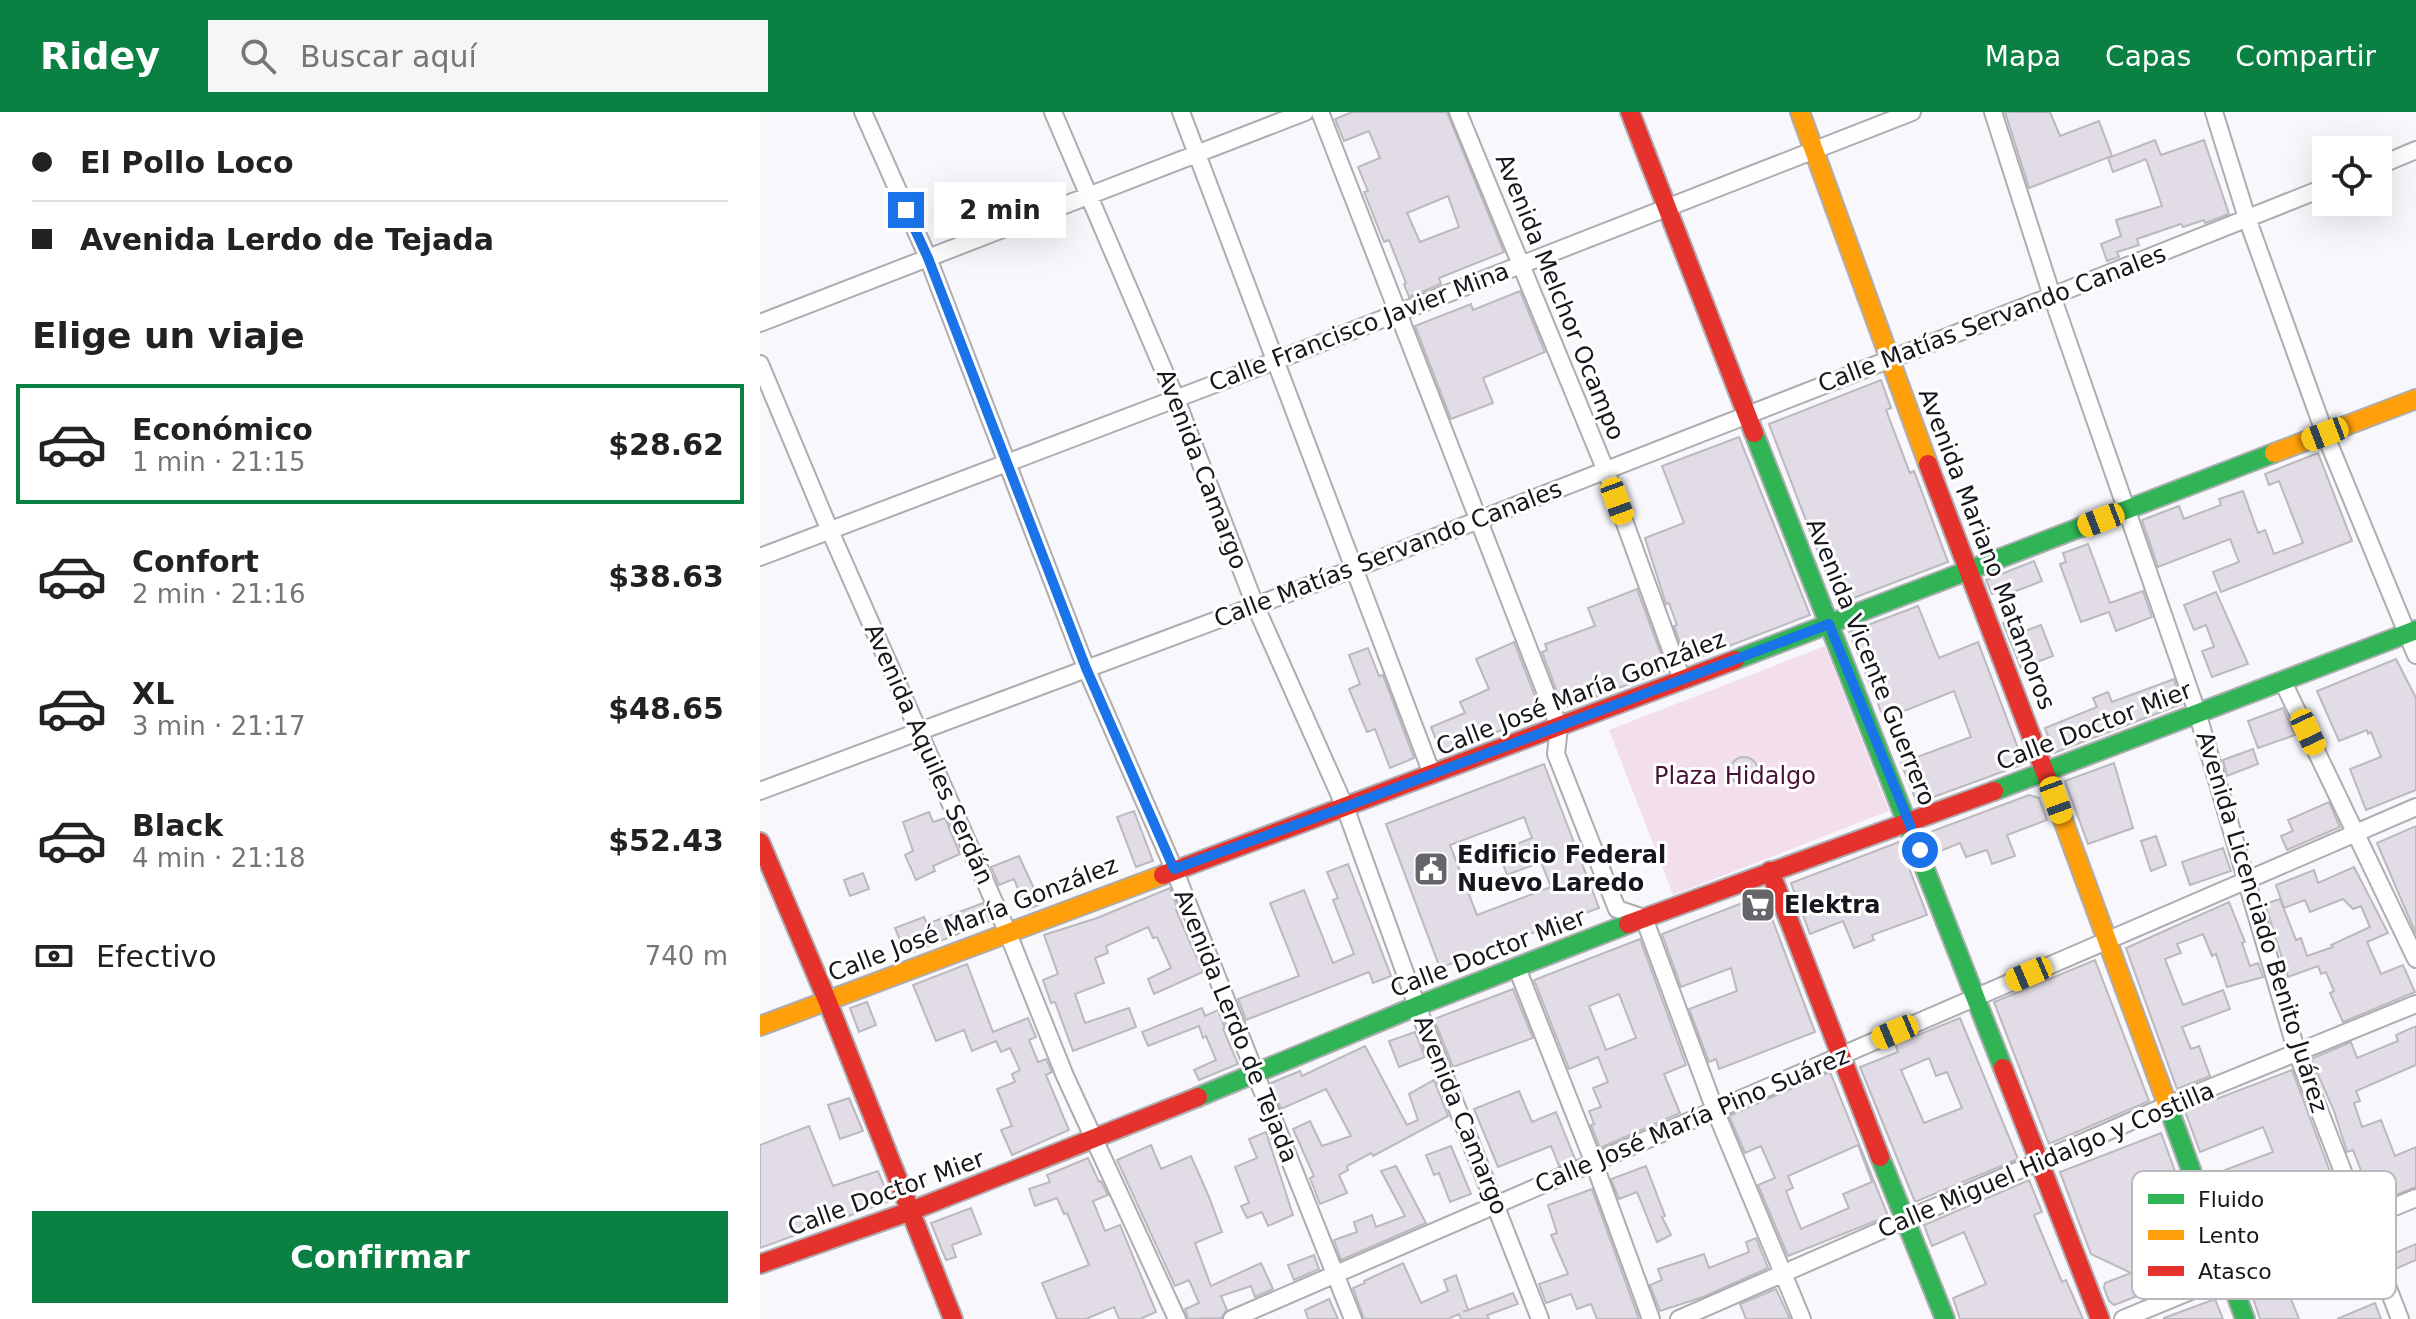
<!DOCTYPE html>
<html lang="es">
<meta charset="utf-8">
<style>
:root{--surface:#fff;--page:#f6f6f6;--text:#222;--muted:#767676;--line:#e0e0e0;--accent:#0b8043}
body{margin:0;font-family:"DejaVu Sans",sans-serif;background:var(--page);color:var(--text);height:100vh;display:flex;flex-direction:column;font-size:30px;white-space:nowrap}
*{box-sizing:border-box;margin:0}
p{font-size:26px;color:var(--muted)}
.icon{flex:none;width:44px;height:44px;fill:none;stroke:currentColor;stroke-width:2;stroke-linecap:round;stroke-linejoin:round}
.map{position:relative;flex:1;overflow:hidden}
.details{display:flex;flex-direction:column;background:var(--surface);width:760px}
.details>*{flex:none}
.top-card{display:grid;align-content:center;height:176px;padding:0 32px;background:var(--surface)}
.buttons{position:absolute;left:1552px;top:24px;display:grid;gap:16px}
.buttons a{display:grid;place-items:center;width:80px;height:80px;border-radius:0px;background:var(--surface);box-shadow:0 8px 32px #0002;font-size:40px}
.end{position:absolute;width:36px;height:36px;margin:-18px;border:10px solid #1a73e8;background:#fff;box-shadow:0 0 0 4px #fff}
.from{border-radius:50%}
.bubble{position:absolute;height:56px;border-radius:0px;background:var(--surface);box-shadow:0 8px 32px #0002;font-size:26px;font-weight:700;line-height:56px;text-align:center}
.car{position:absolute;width:24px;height:48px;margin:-24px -12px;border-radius:10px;box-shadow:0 0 6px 2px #0007;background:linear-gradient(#f5c518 24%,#345 0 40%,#f5c518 0 76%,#345 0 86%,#f5c518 0)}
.top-card b{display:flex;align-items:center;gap:28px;height:76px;font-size:30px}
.top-card b+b{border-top:2px solid var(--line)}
.top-card i{width:20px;height:20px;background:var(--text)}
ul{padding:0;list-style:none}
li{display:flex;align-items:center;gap:24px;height:120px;margin:0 16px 12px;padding:0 16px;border:4px solid transparent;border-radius:0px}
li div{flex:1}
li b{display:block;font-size:30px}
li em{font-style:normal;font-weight:700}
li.selected{border-color:var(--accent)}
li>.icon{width:72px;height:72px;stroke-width:1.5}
h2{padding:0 32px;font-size:36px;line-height:96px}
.pay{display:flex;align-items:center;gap:20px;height:88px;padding:0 32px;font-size:30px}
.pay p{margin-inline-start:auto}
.cta{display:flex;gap:16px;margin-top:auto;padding:16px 32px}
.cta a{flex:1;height:92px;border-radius:0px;background:var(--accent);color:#fff;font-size:32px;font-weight:700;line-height:92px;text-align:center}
header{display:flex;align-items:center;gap:48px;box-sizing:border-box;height:112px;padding:0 40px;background:var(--accent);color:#fff}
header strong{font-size:38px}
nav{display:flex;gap:44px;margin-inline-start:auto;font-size:28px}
.search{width:560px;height:72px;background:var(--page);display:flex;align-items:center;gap:20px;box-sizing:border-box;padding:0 28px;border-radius:0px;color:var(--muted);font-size:30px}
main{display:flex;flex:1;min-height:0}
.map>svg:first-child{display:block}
.green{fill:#f3deec}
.building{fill:#e1dce5;stroke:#bab9bd;stroke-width:2;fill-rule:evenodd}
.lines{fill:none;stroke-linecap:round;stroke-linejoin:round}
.street-casing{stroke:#adadb1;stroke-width:20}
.fast-casing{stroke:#adadb1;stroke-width:22}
.slow-casing{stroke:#adadb1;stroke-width:22}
.jam-casing{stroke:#adadb1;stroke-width:22}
.street{stroke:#fefeff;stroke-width:16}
.fast{stroke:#30b455;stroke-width:18}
.slow{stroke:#ff9f0a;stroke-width:18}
.jam{stroke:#e5322d;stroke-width:18}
.route{stroke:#1a73e8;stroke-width:10}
.labels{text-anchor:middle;stroke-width:6;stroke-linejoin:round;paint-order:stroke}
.street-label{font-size:24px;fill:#16161c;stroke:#fff}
.park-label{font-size:24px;fill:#481438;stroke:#fff}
.poi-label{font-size:24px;font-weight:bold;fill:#16161c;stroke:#fff;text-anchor:start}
.key{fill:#fff;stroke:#b9b9bb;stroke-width:2}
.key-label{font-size:22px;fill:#16161c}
</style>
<header>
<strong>Ridey</strong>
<div class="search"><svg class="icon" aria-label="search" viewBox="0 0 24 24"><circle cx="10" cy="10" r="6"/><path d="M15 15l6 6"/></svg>Buscar aquí</div>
<nav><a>Mapa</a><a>Capas</a><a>Compartir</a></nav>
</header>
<main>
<section class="details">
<div class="top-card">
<b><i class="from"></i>El Pollo Loco</b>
<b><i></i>Avenida Lerdo de Tejada</b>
</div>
<h2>Elige un viaje</h2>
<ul>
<li class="selected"><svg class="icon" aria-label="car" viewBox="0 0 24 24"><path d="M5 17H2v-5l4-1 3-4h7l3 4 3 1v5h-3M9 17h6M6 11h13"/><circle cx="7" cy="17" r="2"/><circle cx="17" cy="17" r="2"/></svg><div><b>Económico</b><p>1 min · 21:15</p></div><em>$28.62</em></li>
<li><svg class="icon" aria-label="car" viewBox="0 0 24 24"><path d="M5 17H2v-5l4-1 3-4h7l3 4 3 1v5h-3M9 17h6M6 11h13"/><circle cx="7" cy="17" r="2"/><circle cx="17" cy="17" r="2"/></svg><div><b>Confort</b><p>2 min · 21:16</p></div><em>$38.63</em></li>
<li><svg class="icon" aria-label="car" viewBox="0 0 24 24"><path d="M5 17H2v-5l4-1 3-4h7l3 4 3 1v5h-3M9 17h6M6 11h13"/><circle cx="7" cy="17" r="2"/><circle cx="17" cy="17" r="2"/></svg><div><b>XL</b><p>3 min · 21:17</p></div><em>$48.65</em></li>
<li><svg class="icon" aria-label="car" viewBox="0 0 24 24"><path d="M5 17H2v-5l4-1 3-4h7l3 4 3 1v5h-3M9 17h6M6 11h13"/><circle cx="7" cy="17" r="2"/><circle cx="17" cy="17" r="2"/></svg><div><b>Black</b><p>4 min · 21:18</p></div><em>$52.43</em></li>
</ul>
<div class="pay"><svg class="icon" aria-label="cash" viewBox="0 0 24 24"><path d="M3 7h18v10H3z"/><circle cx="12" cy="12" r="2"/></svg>Efectivo<p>740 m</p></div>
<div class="cta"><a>Confirmar</a></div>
</section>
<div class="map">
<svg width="1656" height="1207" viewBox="0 0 1656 1207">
<rect width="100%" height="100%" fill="#f8f8fc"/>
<path class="green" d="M1065,534L1129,699L913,783L849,618Z"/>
<path class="building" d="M592,0H687L744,140L679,166L681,172L649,185L644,172L646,171L629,128L624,130L604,80L608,79L598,55L620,46L609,19L584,29L575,7ZM688,84L699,115L660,130L647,101Z
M1245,0H1290L1300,24L1339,9L1352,44L1269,76Z
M1395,28L1401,43L1444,28L1469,102L1445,111L1444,108L1423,115L1421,112L1377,127L1379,133L1357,140L1359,145L1347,149L1341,132L1361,124L1356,108L1402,94L1386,47L1353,60L1348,46Z
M760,179L785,240L723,266L733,291L691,307L655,214L711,192L713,198Z
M1121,268L1131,296L1126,298L1150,361L1154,359L1188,450L1078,492L1009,312Z
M979,325L1050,503L927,550L914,514L917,513L909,491L906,492L885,426L924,411L902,354Z
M1558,341L1592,429L1461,480L1453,460L1479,450L1470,427L1398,455L1382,408L1419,394L1424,407L1461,393L1459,387L1483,379L1498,421L1505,418L1514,442L1543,431L1519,369L1509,373L1505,362Z
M1328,432L1350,491L1383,479L1392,505L1356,519L1349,500L1321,510L1300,452L1306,450L1303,441Z
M1274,449L1282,469L1251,481L1249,476L1232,482L1226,468Z
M877,477L907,558L808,595L807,592L802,593L782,540L787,538L785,532L835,514L828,496Z
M1456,480L1488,552L1452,565L1442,539L1454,535L1446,513L1434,518L1424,493Z
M1158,494L1179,546L1218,530L1264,652L1157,691L1141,651L1211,625L1194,579L1124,607L1089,520Z
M1259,505L1265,519L1281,513L1293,544L1261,556L1243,511Z
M754,530L782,602L682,642L671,615L705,601L700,590L729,577L716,547Z
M608,536L619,564L623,563L654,646L630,656L615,617L607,620L589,577L600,572L589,543Z
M1636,547L1656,586V678L1606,698L1590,657L1621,645L1611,620L1608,622L1607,618L1579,629L1557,579Z
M1414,567L1422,592L1294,641L1285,616L1337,595L1333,586L1348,580L1352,590Z
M1523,596L1535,623L1498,636L1488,609Z
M1493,637L1498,652L1467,664L1463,648Z
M970 659a14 14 0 1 1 28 0a14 14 0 1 1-28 0Z
M1354,651L1373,716L1328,732L1305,669Z
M784,652L839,796L680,856L626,712ZM764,705L772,726L738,739L747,763L781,750L791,775L717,803L690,733Z
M1269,683L1279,686L1287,708L1247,723L1255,744L1232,752L1227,738L1206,745L1200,731L1178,740L1170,720Z
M1569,690L1580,715L1527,738L1521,724L1533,719L1528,708Z
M374,699L393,749L376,755L357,705Z
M169,700L173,710L185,706L200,742L173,754L175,759L156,768L145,743L153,739L143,710Z
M1656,714V822L1617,731Z
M1396,724L1406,753L1391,759L1381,729Z
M1139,730L1167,803L1112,823L1114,828L1094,836L1083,809L1050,822L1031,771Z
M1463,736L1471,759L1430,773L1422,750Z
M259,744L281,792L266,798L254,767L239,773L231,755Z
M588,752L631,864L613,871L609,860L486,908L478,887L539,864L510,791L544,778L573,851L594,842L573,788L578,786L567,760Z
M1594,755L1628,821L1607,830L1621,862L1643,853L1655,880L1583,910L1570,881L1574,879L1566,860L1561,862L1558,854L1528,865L1505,792L1520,787L1536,828L1541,826L1547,844L1573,835L1571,833L1610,815L1601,794L1593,797L1583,787L1550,800L1545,788L1524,796L1516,773L1554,758L1558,771Z
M103,761L109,777L90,784L84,768Z
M410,776L418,797L416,798L443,860L394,882L388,867L411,856L397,825L393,826L388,815L346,834L348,841L335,846L344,871L315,882L325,911L369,896L376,915L313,939L295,890L291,891L283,868L298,862L284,823L337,806Z
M1003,783L1055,920L959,957L956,947L949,950L929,897L977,879L971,856L921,875L902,822Z
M1469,790L1485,830L1482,831L1490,854L1498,851L1503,865L1467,875L1456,842L1452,844L1443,822L1417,832L1421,841L1405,847L1423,893L1463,878L1470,897L1422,915L1431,937L1439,934L1450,964L1417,977L1366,836Z
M223,791L230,809L146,843L135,816L164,805L167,812Z
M880,827L926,953L904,962L920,1001L840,1036L831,1013L834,1012L829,999L841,995L833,976L848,970L838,945L809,957L774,868ZM859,882L876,926L846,938L829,894Z
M1335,848L1389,989L1289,1032L1234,890Z
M207,852L233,920L268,906L276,925L269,928L278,950L286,947L292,960L286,963L309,1018L252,1043L241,1018L252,1014L237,977L255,970L252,962L260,958L250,936L241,940L236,929L212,939L204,918L176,929L153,873Z
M753,877L773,926L693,955L674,907Z
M107,890L116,913L99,920L90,896Z
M442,896L445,904L458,898L465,916L463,917L478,952L439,968L434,958L456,948L446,924L443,926L439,914L388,934L382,920Z
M1200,906L1258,1047L1155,1090L1100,955L1138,940L1135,932ZM1169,946L1176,964L1187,960L1202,996L1164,1011L1141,958Z
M1656,914V953L1596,979L1600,989L1594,991L1602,1015L1621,1008L1635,1044L1656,1035V1075L1614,1092L1593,1038L1587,1040L1574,999L1551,947L1591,930L1597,946L1638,929L1636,923Z
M655,920L665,945L639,955L629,929Z
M605,934L647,1013L658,1008L649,982L674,968L688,1004L613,1044L611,1041L587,1054L588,1058L579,1063L587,1081L560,1092L550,1066L554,1064L533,1017L550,1009L562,1034L591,1024L566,977L521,997L511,971L540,959L542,964Z
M1532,958L1580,1086L1567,1091L1574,1108L1479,1147L1449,1064L1513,1040L1503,1015L1440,1040L1425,999Z
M1070,960L1128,1104L1028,1144L998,1073L1015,1066L1001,1034L985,1041L969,1004ZM1098,1033L1112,1070L1083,1082L1089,1096L1041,1117L1026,1079L1033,1076L1028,1064Z
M759,979L772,1010L796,1000L815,1047L799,1054L791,1034L738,1055L714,997Z
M89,986L103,1019L80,1027L68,993Z
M49,1014L73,1074L118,1059L130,1089L0,1136V1033Z
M506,1020L533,1103L508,1114L502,1100L487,1106L481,1094L489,1091L475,1055L497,1046L489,1027Z
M1401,1021L1450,1154L1442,1163L1436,1161L1354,1193L1349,1189L1344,1176L1345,1171L1371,1161L1331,1142L1300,1060Z
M391,1033L401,1057L431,1044L449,1085L462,1120L435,1131L451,1174L501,1151L513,1177L495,1185L491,1174L461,1184L467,1198L461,1206L428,1207L425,1197L439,1191L429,1168L415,1174L357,1048Z
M691,1034L711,1082L690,1090L679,1061L674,1063L666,1043Z
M328,1046L339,1070L341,1069L348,1083L333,1089L345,1119L360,1113L396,1200L380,1207H359L354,1195L326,1207H297L282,1171L329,1153L307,1101L304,1102L297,1086L275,1094L269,1077L290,1070L287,1063Z
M636,1054L666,1111L581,1148L574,1128L597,1120L594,1110L612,1103L616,1115L645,1104L621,1059Z
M886,1054L905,1104L902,1105L911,1123L897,1130L877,1080L859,1087L851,1067Z
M1269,1068L1282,1100L1274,1103L1302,1170L1306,1168L1323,1207H1200L1193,1186L1226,1172L1204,1120L1172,1134L1164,1113Z
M832,1077L879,1207H837L831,1192L817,1197L811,1182L786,1191L779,1172L808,1162L791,1123L797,1121L788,1093Z
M211,1096L221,1122L192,1133L196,1145L186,1148L171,1111Z
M996,1126L1008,1156L943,1185L900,1199L890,1173L902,1168L898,1157L944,1142L949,1156L989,1140L986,1130Z
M1656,1132V1148L1633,1158L1628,1144Z
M1555,1140L1562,1155L1525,1172L1539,1207H1500L1487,1168Z
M554,1143L559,1157L534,1168L528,1153Z
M643,1151L661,1191L688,1179L684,1168L696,1163L708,1198L703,1200L753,1181L758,1192L727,1203L729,1207H701L699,1202L688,1207H604L593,1176L605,1171L604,1169Z
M1016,1177L1030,1207H986L980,1192Z
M569,1187L578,1207H548L545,1198Z
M1455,1187L1463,1207H1404V1206Z
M1615,1191L1621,1207H1577Z"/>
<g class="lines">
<defs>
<path id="street" d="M103,0L168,146L326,556L414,757L593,1207
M293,0L416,287L495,493L585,695L657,894L780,1207
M421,0L672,662
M560,0L799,615L796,642L857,797L884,806L955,998L1042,1207
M698,0L846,359L922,568
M1233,0L1292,184L1437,600L1537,941L1640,1207
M1454,0L1487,106L1565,322L1656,543
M1618,54L1656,38
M0,211L545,0
M0,252L70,419L247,819L305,964L417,1207
M0,445L515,249L1152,0
M1523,570L1656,847
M0,679L596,456L1292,184L1566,75
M757,856L834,1051L891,1207
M472,1207L1656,695
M919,1207L1408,993L1656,892
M1363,1207L1656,1086"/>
<path id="fast" d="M994,321L1243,956
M975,548L1514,341
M1234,679L1656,518
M438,985L657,894L868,812
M1409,997L1485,1207
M1120,1045L1185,1207"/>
<path id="slow" d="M1040,0L1168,352
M1514,341L1656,287
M1300,700L1409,997
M0,914L403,763"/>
<path id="jam" d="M870,0L994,321
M1168,352L1300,700
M0,730L67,888L193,1207
M1010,759L1120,1045
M403,763L975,548
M868,812L1234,679
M1243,956L1340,1207
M0,1152L151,1099L438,985"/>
</defs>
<use href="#street" class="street-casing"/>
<use href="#fast" class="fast-casing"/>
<use href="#slow" class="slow-casing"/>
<use href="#jam" class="jam-casing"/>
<use href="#street" class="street"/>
<use href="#fast" class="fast"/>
<use href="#slow" class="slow"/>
<use href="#jam" class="jam"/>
</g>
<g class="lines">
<path class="route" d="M146,98L168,146L326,556L414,757L585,695L1069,512L1160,738"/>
</g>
<defs>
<symbol id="civic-square" viewBox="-11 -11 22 22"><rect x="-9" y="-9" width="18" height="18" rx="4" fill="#65656a" stroke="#fff"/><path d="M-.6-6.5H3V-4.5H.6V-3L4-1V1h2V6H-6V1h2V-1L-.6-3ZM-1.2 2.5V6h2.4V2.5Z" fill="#fff"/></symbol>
<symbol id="supermarket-square" viewBox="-11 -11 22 22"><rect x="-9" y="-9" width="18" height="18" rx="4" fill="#65656a" stroke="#fff"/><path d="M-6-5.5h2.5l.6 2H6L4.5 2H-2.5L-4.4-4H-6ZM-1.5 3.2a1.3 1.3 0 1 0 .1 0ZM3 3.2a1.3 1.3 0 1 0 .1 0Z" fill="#fff"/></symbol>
</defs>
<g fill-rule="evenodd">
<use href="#civic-square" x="651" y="737" width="40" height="40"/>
<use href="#supermarket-square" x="978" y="773" width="40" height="40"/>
</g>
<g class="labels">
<g class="street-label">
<text transform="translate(800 185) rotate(68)" y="8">Avenida Melchor Ocampo</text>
<text transform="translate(1232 207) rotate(-21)" y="8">Calle Matías Servando Canales</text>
<text transform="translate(599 215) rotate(-21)" y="8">Calle Francisco Javier Mina</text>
<text transform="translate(442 357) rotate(69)" y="8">Avenida Camargo</text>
<text transform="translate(1227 437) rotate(69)" y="8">Avenida Mariano Matamoros</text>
<text transform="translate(628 442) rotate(-21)" y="8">Calle Matías Servando Canales</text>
<text transform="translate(1111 550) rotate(68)" y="8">Avenida Vicente Guerrero</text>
<text transform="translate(821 581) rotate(-21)" y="8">Calle José María González</text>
<text transform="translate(1334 614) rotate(-21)" y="8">Calle Doctor Mier</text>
<text transform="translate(169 642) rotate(66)" y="8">Avenida Aquiles Serdán</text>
<text transform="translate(213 807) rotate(-21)" y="8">Calle José María González</text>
<text transform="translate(1502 810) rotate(73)" y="8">Avenida Licenciado Benito Juárez</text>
<text transform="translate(728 841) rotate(-21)" y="8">Calle Doctor Mier</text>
<text transform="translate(476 914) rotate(68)" y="8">Avenida Lerdo de Tejada</text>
<text transform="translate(701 1003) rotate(68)" y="8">Avenida Camargo</text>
<text transform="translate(932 1008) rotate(-23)" y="8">Calle José María Pino Suárez</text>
<text transform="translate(1286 1048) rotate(-23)" y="8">Calle Miguel Hidalgo y Costilla</text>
<text transform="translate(126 1081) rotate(-20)" y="8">Calle Doctor Mier</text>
</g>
<g class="park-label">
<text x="975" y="672">Plaza Hidalgo</text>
</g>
<g class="poi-label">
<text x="697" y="751">Edificio Federal<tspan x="697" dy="28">Nuevo Laredo</tspan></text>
<text x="1024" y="801">Elektra</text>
</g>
</g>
<rect x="1372" y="1059" width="264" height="128" rx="12" class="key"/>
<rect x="1388" y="1082" width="36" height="10" fill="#30b455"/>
<rect x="1388" y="1118" width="36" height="10" fill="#ff9f0a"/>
<rect x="1388" y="1154" width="36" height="10" fill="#e5322d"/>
<g class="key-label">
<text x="1438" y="1095">Fluido</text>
<text x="1438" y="1131">Lento</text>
<text x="1438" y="1167">Atasco</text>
</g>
</svg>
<div class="buttons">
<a><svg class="icon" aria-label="locate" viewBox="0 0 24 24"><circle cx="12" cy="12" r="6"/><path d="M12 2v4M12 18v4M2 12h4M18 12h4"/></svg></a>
</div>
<i class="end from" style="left:1160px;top:738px"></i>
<i class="end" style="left:146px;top:98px"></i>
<div class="bubble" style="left:174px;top:70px;width:132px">2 min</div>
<i class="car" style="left:1565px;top:322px;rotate:249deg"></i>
<i class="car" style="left:857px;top:389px;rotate:160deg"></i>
<i class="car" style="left:1341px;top:408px;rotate:249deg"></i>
<i class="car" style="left:1548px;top:620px;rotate:155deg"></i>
<i class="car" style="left:1296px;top:688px;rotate:160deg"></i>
<i class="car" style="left:1269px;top:862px;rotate:247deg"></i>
<i class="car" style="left:1135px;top:920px;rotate:247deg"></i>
</div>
</main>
